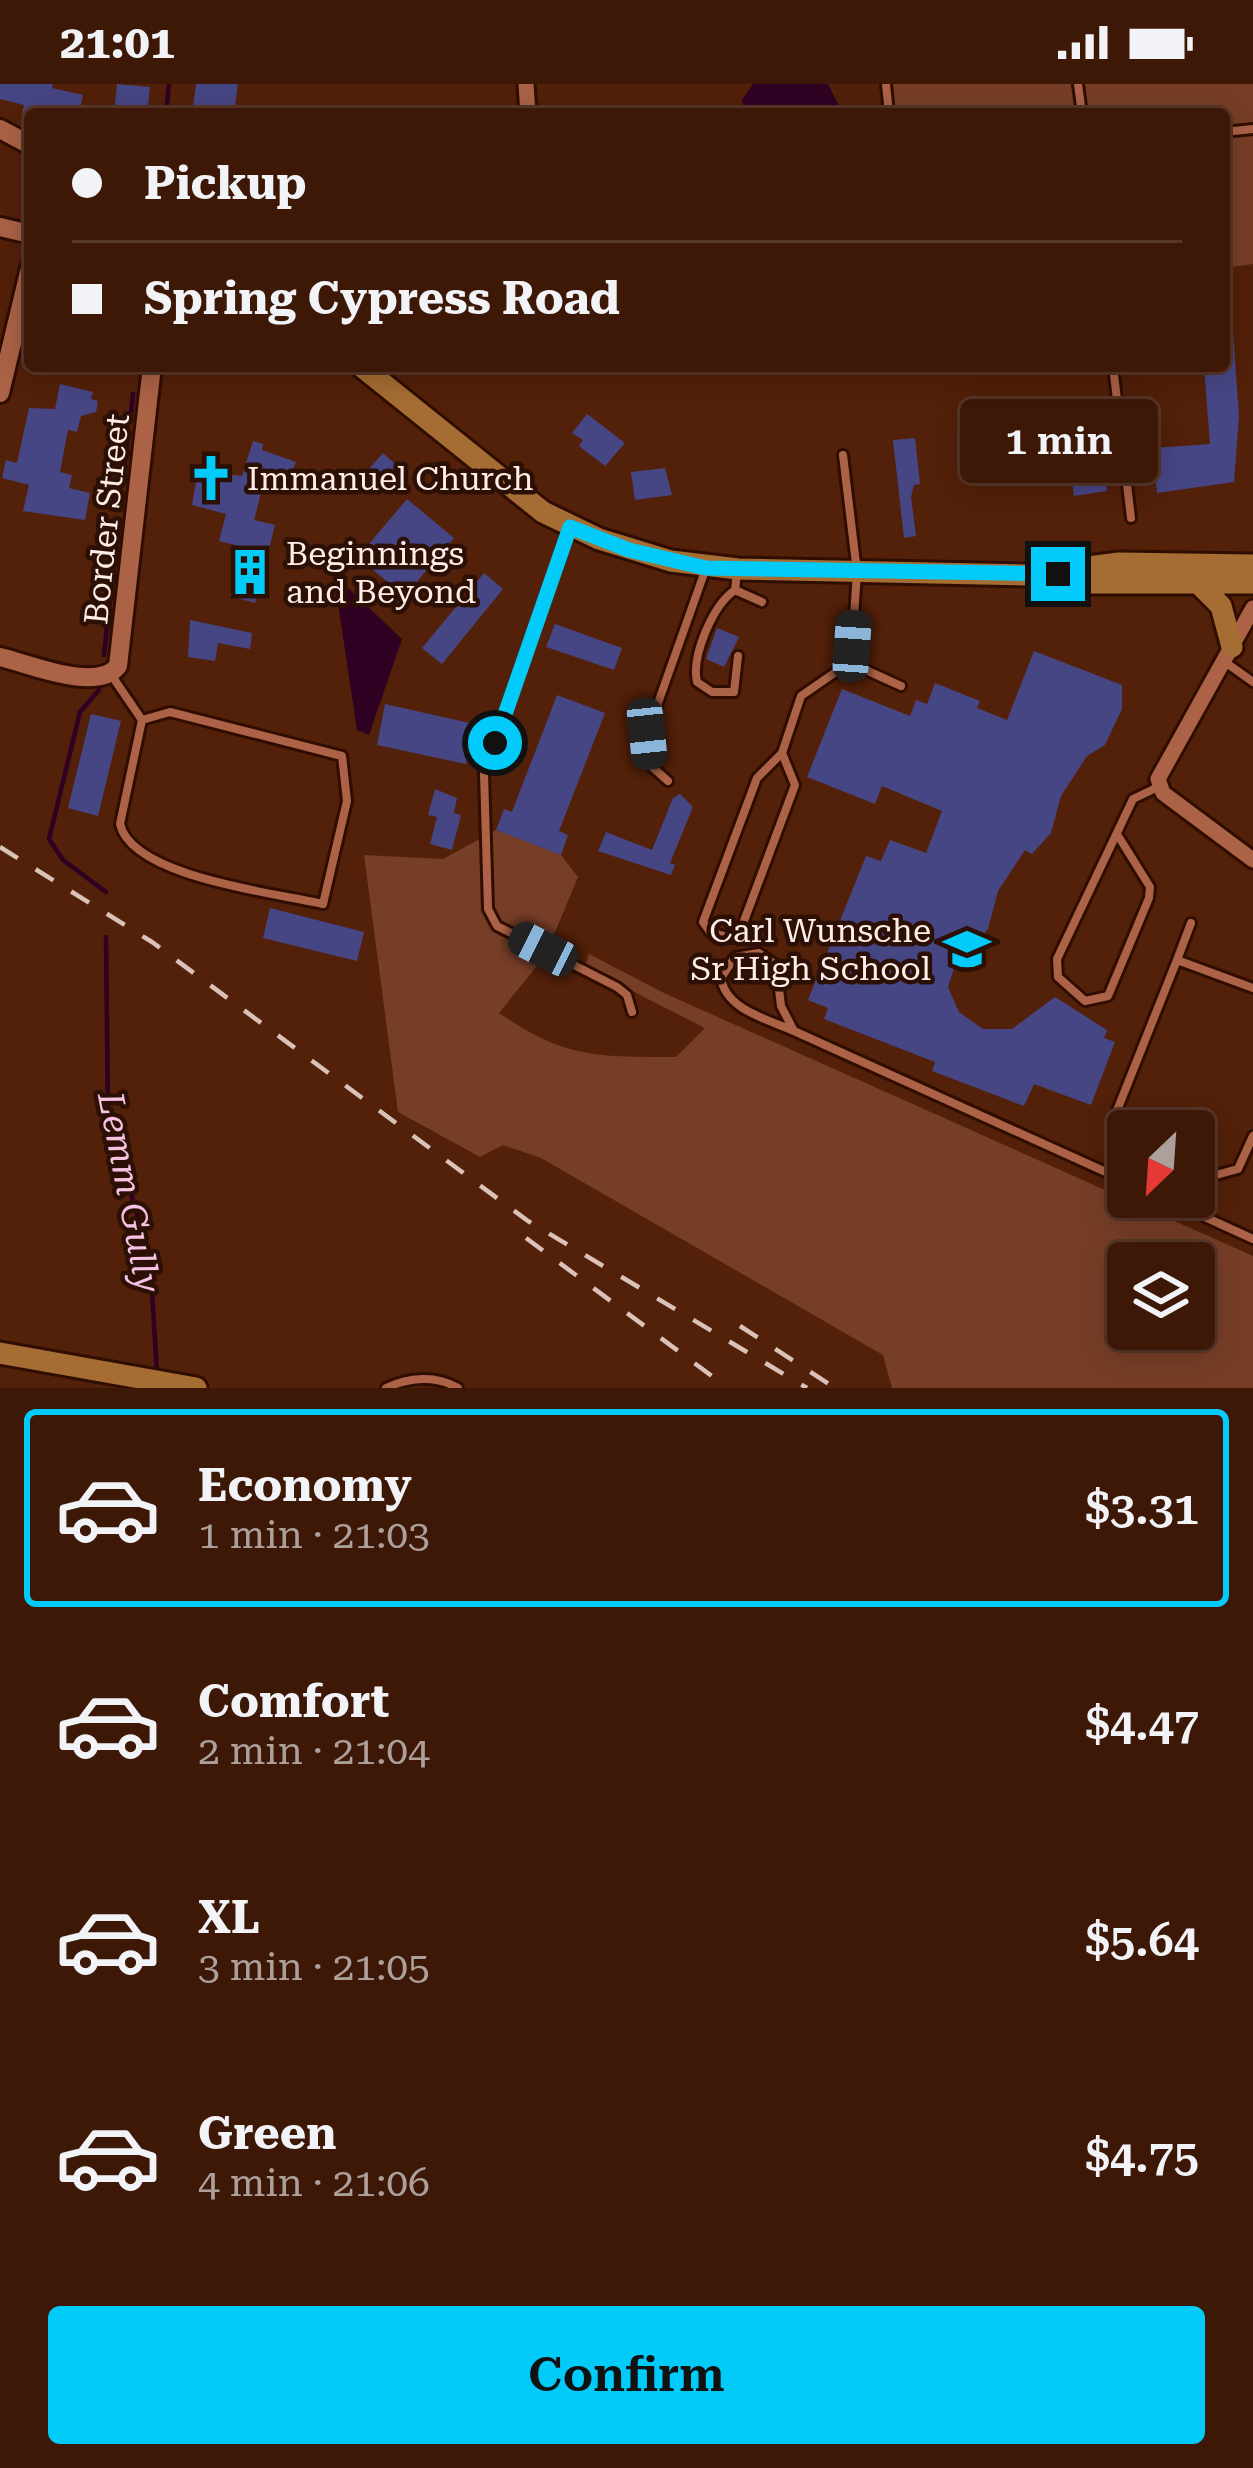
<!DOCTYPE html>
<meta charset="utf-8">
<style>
:root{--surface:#3e1807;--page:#452111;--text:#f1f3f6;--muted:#ada09b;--line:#573728;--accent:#02cbf9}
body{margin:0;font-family:"Roboto Serif",serif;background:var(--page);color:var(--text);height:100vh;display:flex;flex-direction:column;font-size:45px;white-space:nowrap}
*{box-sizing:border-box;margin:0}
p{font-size:39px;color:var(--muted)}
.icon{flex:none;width:66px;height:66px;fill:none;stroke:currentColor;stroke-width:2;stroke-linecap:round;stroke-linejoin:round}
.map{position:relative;height:1304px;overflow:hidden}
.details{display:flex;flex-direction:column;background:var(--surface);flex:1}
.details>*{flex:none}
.hud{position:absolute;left:24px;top:24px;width:1206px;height:264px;border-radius:12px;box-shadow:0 6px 30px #0003,0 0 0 3px var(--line);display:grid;align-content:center;height:264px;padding:0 48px;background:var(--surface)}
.needle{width:78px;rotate:205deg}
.controls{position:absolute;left:1107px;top:1026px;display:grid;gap:24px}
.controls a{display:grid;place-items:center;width:108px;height:108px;border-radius:12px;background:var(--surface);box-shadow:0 6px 30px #0003,0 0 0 3px var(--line);font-size:60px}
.end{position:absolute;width:54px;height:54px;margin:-27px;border:15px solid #02cbf9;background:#111;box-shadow:0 0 0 6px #111}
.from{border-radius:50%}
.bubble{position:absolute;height:84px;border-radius:12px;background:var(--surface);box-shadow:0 6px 30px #0003,0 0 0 3px var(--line);font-size:39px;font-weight:600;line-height:84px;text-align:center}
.car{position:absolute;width:36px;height:72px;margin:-36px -18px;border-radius:15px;box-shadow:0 0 9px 3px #0007;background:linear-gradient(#222 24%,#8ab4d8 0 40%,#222 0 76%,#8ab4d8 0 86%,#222 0)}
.hud b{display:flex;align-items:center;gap:42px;height:114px;font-size:45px}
.hud b+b{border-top:3px solid var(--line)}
.hud i{width:30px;height:30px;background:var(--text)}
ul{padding:21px 0 0;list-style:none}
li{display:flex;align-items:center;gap:36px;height:198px;margin:0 24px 18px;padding:0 24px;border:6px solid transparent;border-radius:12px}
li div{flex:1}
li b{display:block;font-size:45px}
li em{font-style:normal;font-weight:600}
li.selected{border-color:var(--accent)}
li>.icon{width:108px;height:108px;stroke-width:1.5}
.primary-button{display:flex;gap:24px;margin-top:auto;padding:24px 48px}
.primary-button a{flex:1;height:138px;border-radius:12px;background:var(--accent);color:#111;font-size:48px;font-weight:600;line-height:138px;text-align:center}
.status{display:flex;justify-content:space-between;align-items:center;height:84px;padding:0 60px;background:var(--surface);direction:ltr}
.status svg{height:33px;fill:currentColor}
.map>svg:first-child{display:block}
.green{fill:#773e27;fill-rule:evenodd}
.water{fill:#2f0022}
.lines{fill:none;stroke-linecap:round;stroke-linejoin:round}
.stream{stroke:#2f0022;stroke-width:4.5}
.building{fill:#474685}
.service-casing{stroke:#300d01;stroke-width:14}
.minor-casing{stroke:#300d01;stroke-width:21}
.tertiary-casing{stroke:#300d01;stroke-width:24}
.secondary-casing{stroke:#300d01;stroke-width:27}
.service{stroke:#ab6246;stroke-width:8}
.minor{stroke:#ab6246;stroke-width:15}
.tertiary{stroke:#ab6246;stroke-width:18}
.secondary{stroke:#a56d33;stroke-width:21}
.rail{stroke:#dbc2b8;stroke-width:4.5;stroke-dasharray:21 21;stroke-linecap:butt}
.route{stroke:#02cbf9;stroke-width:15}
.labels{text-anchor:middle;stroke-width:9;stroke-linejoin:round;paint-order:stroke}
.poi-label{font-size:33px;fill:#ffede7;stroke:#2c1005;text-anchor:start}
.street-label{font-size:33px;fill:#ffede7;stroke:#2c1005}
.water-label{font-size:36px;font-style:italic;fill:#f6c2e1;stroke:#2c1005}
</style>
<div class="status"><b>21:01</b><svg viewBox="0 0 49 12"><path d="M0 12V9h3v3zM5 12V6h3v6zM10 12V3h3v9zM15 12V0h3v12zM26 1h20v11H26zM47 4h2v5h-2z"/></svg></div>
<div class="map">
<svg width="1253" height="1304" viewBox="0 0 1253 1304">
<rect width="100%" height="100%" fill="#532009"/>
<path class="green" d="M880,0H1253V180L1224,184V30H882Z
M496,746L561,771L578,793L545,872L499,929C565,975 598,973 676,973L705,944L585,883L589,870L664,909L1253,1172V1304H892L883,1271L541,1074L503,1061L480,1073L398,1028L364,771L443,775ZM1128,1179H1194V1245H1128Z"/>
<path class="water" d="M753,0H828L843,30H745L742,16Z
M349,505L402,555L369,651L357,646L337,513Z"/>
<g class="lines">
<path class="stream" d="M166,30L169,0
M131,329L133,310
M122,400L128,353
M104,571L117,447
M99,606L80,628L49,755L63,776L106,808
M106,853L108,1033L150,1173L157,1290"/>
</g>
<path class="building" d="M0,0H53L52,4L83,11L79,30H22L24,21L0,15Z
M117,0L150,3L147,30H114Z
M196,0H238L234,30H192Z
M1224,234H1232L1239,332L1234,398L1157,409L1153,364L1210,360L1204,282H1224Z
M60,300L93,308L91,315L98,317L96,328L81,332L77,348L68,346L60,388L72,391L69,404L90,409L85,436L23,427L29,401L2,394L6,376L17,379L29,324L55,325Z
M587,330L625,359L605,382L579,362L583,356L572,349Z
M1099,345L1107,407L1074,412L1066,349Z
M915,354L920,400L914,401L911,413L916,452L904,454L893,356Z
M253,357L263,360L262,366L296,378L287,400L265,394L254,436L275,441L255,519L230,512L243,463L219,457L226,430L192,421L198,387L242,392Z
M383,369L406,390L389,410L361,394Z
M665,384L672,411L635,416L631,388Z
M407,415L454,454L396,522L383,511L391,501L358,473Z
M484,489L503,505L442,580L422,564Z
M190,536L252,549L250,565L218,559L215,577L188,573Z
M555,540L622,564L614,586L546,563Z
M717,544L739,553L724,583L706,575Z
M1034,567L1122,601V625L1105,661L1087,672L1061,712L1051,749L1032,770L1025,766L998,807L988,845L968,867L961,863L948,903L959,928L983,945H1012L1055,913L1107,946L1104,954L1115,958L1091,1021L1034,1000L1024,1022L932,987L935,978L824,935L828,924L808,916L866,772L881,777L890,756L926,769L942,727L882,702L875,720L807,693L842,605L910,632L916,616L927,620L935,599L980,617L977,624L1007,636Z
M557,611L605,629L559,747L568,751L561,771L496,746L504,725L512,728Z
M385,620L474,640L466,680L377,661Z
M91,630L121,637L98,732L68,724Z
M435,705L457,714L454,729L461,731L452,766L430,760L437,733L428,731Z
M680,710L693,723L670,779L675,781L671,791L598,767L606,748L652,766L673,714Z
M270,824L364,848L357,877L263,854Z"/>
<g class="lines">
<defs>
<path id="service" d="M886,0L889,30
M1078,0L1082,30
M1224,48L1253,45
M1113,282L1131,434
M569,445L484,689L488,825L497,842L617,903L627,911L632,928
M737,489L735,506L762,518
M735,506C713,521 691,572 697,598L712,608H734L738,572
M846,577L901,602
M1225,578L1253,598
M112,592L142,636L120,740C132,793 275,809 323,820L347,717L342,672L170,628L142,636
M782,669L795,701L741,845L731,854L710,848L703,838L757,694L782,669L801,612L843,583L852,562L857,488L843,371
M668,697L650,681L647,650L706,484
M1117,750L1150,803L1149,814L1108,912L1085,917L1058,893L1057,875L1133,715L1158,703
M1177,876L1191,839
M794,947L781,922L776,881L759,869L735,873L721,894C726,926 767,935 794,947L1128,1098
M1128,1057L1112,1039L1177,876L1253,904
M1194,1083L1216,1091L1238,1085L1253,1052
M1161,1113L1253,1155
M386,1304C409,1293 436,1291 458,1304"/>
<path id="minor" d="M526,0L528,30
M1253,524L1158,695L1163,709L1253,776"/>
<path id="tertiary" d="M0,45L30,61
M0,143L30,150
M0,309L30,184
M0,573C30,580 97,609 118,582L152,282"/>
<path id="secondary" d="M361,282L543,428L599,455L671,477L738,485L1027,491L1119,479L1253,481
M1059,490L1089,499H1253
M1196,497L1221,522L1232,563
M0,1269L196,1304"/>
</defs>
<use href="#service" class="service-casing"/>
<use href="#minor" class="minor-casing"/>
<use href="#tertiary" class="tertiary-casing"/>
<use href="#secondary" class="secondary-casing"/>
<use href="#service" class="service"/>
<use href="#minor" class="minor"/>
<use href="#tertiary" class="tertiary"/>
<use href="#secondary" class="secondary"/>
<path class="rail" d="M0,763L152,858L528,1137L807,1304
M526,1154L728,1304
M740,1242L835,1304"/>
</g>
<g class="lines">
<path class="route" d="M495,659L570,443L629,466L706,484L1058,490"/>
</g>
<defs>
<symbol id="church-bare" viewBox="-9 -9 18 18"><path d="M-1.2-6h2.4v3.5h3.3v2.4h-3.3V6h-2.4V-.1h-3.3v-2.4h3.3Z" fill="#02cbf9" stroke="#2c1005" stroke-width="2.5" paint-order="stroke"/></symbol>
<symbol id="building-bare" viewBox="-9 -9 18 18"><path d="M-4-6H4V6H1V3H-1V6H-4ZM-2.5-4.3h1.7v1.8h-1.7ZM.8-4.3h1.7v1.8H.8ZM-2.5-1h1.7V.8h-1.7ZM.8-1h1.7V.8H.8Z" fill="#02cbf9" stroke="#2c1005" stroke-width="2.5" paint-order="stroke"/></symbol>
<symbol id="school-bare" viewBox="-9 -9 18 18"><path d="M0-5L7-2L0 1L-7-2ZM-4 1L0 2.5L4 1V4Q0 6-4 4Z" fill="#02cbf9" stroke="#2c1005" stroke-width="2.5" paint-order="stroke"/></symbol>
</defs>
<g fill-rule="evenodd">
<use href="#church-bare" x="178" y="361" width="66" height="66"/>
<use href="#building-bare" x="217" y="455" width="66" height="66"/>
<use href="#school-bare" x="934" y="832" width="66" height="66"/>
</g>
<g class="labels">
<g class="poi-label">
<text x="247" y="406">Immanuel Church</text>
<text x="286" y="481">Beginnings<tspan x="286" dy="38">and Beyond</tspan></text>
<text x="931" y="858" text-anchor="end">Carl Wunsche<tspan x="931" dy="38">Sr High School</tspan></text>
</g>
<g class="street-label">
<text transform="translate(106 435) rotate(-84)" y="12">Border Street</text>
</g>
<g class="water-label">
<text transform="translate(130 1108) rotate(79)" y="13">Lemm Gully</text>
</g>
</g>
</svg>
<div class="controls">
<a><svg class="needle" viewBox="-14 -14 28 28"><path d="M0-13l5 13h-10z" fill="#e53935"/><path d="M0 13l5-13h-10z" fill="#ada09b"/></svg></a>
<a><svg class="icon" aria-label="layers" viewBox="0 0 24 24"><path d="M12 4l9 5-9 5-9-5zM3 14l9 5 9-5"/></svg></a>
</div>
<i class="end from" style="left:495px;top:659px"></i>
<i class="end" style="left:1058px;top:490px"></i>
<div class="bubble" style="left:960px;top:315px;width:198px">1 min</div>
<i class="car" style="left:852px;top:562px;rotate:4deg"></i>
<i class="car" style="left:647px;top:650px;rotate:174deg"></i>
<i class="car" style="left:543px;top:865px;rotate:297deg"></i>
<div class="hud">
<b><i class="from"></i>Pickup</b>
<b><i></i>Spring Cypress Road</b>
</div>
</div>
<section class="details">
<ul>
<li class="selected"><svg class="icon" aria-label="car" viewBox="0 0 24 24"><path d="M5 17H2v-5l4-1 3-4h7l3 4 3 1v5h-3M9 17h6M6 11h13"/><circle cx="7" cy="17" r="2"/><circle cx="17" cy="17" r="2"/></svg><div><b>Economy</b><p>1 min · 21:03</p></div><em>$3.31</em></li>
<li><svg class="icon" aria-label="car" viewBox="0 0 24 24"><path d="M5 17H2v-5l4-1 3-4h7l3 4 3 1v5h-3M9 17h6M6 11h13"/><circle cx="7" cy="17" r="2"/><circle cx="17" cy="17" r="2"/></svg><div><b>Comfort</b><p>2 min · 21:04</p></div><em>$4.47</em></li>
<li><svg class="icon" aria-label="car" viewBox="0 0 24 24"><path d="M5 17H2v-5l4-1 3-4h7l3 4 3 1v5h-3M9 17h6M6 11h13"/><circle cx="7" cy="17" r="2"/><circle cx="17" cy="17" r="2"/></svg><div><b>XL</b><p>3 min · 21:05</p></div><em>$5.64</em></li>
<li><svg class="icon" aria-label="car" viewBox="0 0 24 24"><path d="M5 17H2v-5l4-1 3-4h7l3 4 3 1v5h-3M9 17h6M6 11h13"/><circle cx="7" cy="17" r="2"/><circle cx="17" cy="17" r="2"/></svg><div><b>Green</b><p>4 min · 21:06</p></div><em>$4.75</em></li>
</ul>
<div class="primary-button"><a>Confirm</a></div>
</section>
